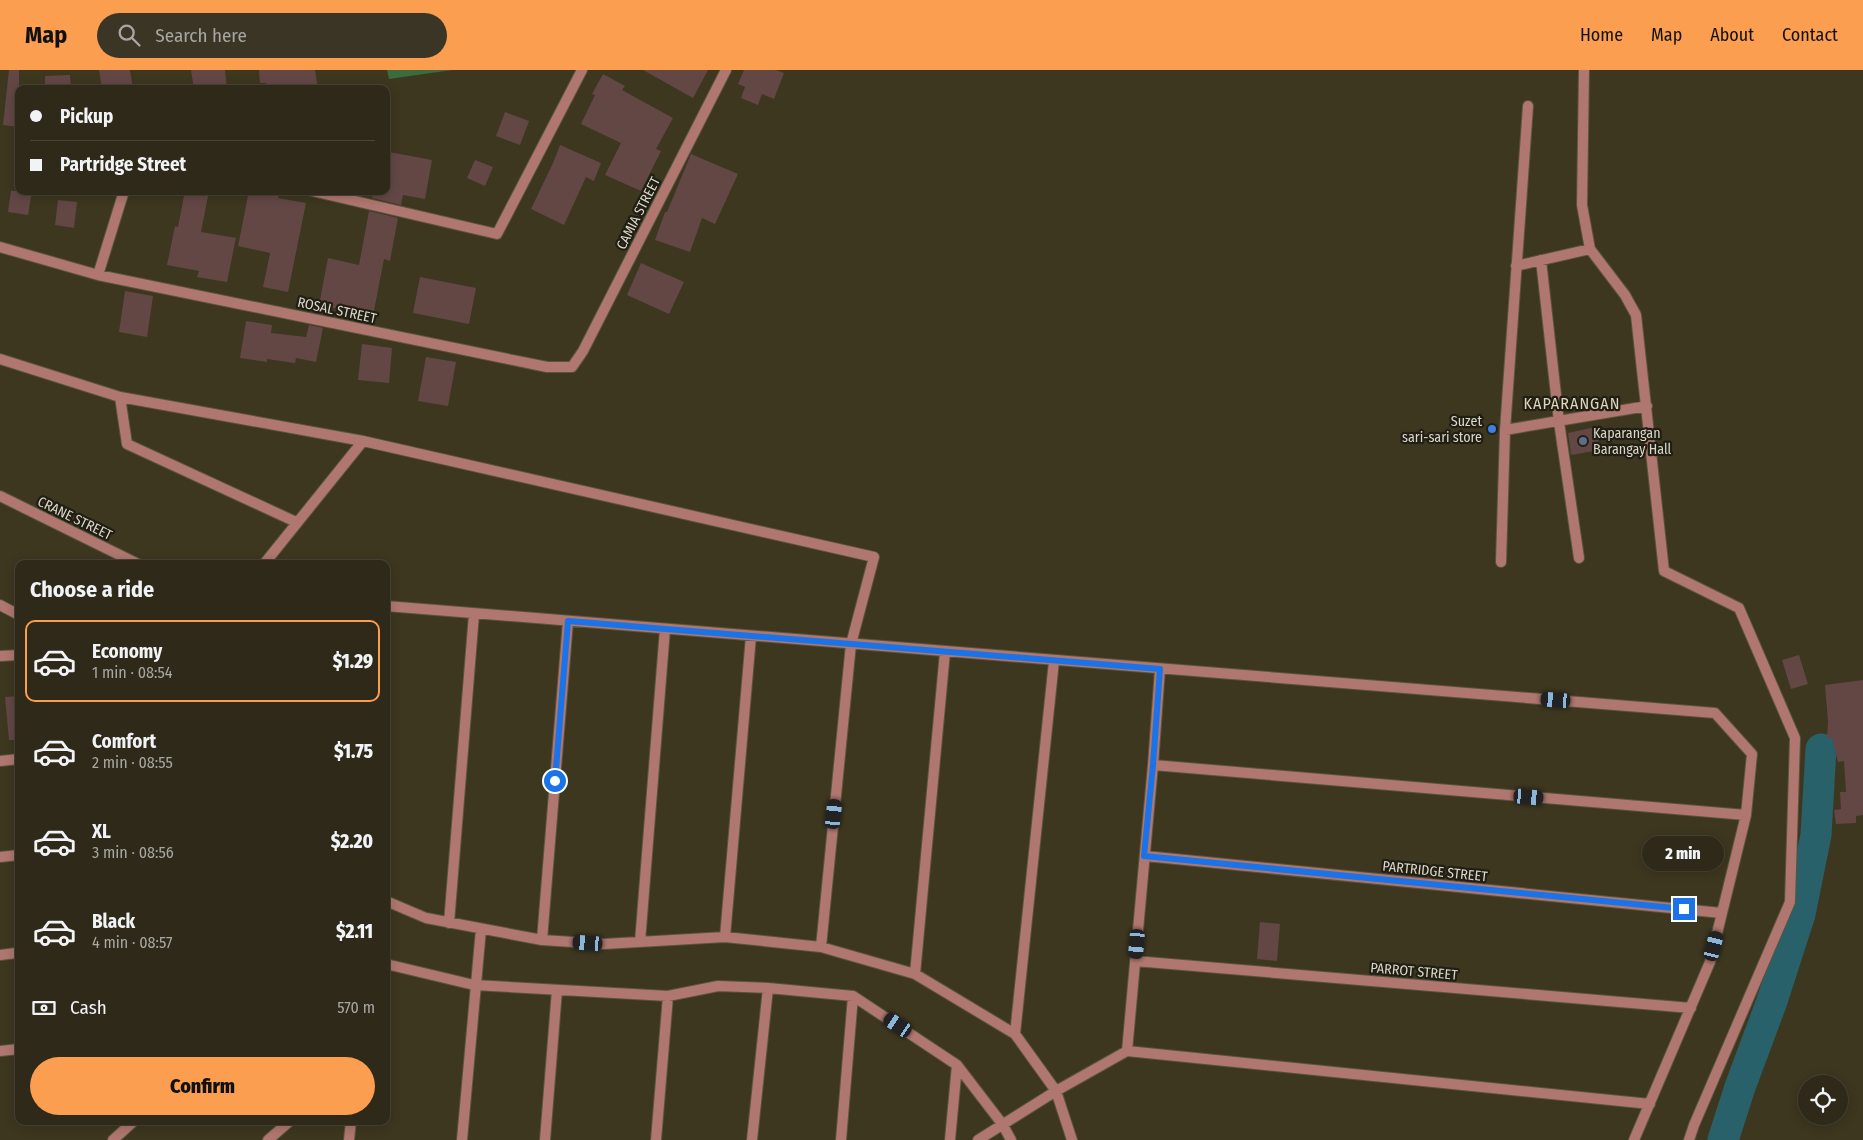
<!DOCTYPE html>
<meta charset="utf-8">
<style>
:root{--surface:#2e2918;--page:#3a3525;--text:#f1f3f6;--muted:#a7a6a2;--line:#494537;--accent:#fb9e50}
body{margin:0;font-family:"Fira Sans Condensed",sans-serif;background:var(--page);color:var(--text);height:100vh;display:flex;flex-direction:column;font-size:19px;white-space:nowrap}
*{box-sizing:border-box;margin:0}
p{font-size:16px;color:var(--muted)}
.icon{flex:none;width:28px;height:28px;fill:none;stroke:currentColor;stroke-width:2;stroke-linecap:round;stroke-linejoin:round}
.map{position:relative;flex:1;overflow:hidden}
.details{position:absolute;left:15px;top:490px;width:375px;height:565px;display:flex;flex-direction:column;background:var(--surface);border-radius:10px;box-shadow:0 2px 12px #0003,0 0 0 1px var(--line)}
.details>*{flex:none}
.hud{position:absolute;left:15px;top:15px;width:375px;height:110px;border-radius:10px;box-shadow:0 2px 12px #0003,0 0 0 1px var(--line);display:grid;align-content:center;height:110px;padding:0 15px;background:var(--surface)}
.tools{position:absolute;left:1798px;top:1005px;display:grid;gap:10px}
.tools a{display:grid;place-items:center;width:50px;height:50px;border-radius:50%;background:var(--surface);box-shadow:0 2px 12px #0003,0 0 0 1px var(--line);font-size:25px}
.end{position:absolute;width:22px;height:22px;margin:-11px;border:6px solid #1a73e8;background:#fff;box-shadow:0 0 0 2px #fff}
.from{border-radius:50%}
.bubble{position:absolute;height:35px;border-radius:18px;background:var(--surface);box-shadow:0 2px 12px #0003,0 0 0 1px var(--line);font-size:16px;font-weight:800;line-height:35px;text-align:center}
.car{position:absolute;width:15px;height:30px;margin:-15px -8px;border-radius:6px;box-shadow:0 0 4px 1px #0007;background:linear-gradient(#222 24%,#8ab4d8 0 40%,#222 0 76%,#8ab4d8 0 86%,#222 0)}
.hud b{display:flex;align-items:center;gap:18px;height:48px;font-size:19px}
.hud b+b{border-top:1px solid var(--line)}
.hud i{width:12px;height:12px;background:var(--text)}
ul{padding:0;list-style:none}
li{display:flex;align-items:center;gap:15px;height:82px;margin:0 10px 8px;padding:0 5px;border:2px solid transparent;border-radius:10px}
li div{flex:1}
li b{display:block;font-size:19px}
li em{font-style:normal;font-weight:800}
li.active{border-color:var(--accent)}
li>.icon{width:45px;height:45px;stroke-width:1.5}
h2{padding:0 15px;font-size:22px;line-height:60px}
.pay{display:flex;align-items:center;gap:12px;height:55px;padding:0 15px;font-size:19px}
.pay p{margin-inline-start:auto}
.cta{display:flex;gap:10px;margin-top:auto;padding:10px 15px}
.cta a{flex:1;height:58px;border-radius:30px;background:var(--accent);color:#111;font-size:20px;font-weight:800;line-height:58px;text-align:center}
header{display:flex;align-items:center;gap:30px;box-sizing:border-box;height:70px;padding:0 25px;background:var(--accent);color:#111}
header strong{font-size:24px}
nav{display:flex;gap:28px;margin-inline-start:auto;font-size:18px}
.search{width:350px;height:45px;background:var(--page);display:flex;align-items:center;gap:12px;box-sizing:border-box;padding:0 18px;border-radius:28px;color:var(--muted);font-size:19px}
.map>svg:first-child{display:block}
.green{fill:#3d6b40}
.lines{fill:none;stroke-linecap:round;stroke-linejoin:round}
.river{stroke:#286169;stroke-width:31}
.building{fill:#624745}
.minor-casing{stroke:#59543e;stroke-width:12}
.minor{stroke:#af776f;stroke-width:10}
.route{stroke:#1a73e8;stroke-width:6}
.shop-dot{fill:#3f7fe0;stroke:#211e14;stroke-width:2}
.service-dot{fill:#5c6f8a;stroke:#211e14;stroke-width:2}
.labels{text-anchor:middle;stroke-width:4.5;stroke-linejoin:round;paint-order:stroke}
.street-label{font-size:14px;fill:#dad6c8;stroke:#211e14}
.poi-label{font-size:14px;fill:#dad6c8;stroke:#211e14;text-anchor:end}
.quarter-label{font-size:16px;letter-spacing:1px;fill:#ded6bb;stroke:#211e14}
</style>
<header>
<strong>Map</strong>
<div class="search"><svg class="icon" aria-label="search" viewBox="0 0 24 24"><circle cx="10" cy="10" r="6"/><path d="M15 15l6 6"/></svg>Search here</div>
<nav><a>Home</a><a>Map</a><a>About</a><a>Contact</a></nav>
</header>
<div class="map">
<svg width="1863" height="1070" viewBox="0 0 1863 1070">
<rect width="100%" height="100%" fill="#3d3720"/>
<path class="green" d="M387,0H452L389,9Z"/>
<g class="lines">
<path class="river" d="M1723,1070L1740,1017L1772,931L1800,844L1816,765L1821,679"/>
</g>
<path class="building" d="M9,0H19V57L3,55Z
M99,0H130L133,19H102Z
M191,0H225L227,19H194Z
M259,0H315L318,19H293V14L267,17L266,13H260Z
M643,0H708L693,28Z
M744,0H776L784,3L774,29L762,24L758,35L741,28L745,17L738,14Z
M603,4L625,16L622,20L673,48L656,79L661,81L641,121L605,105L621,73L581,54L595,25L592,24Z
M70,5L71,19H45V6Z
M505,42L529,51L520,75L496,66Z
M560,75L601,93L594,111L586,107L564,155L531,139L553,93Z
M389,82L432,90L425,129L403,125L401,135L372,128L373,121H386V97Z
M691,84L738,104L715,154L702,148L690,182L655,170L665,142H667Z
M475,90L493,97L485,116L467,108Z
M11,121H32L28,145L8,142Z
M185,121H209L201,162L236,168L227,212L197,207L199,201L167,195L175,156L178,157Z
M249,121L279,125L278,128L306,133L288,222L263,217L270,183L238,176Z
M58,130L77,132L74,158L55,155Z
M369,141L398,148L390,191L384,189L373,246L319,235L328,188L359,195Z
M641,193L684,212L669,244L627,225Z
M420,207L476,218L469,254L413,243Z
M125,221L153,226L147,267L119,262Z
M246,251L272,255L271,263L306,267L309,255L323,258L316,292L296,288L295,293L267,289V292L240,288Z
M362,274L392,278L389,313L358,310Z
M426,287L456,292L448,336L418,331Z
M1595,357L1600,380L1571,385L1568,363Z
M1799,585L1808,614L1791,619L1782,590Z
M1863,610V745L1856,746V753L1836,754L1834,740L1841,739L1840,722H1846L1844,691L1838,692L1832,668H1827L1828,652L1825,615Z
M19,626V670H9L5,627Z
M1260,852L1280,854L1277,891L1257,889Z"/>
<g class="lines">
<defs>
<path id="minor" d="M1584,0L1582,135L1590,179L1625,225L1636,245L1664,501L1739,538L1795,668L1790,832L1694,1055L1689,1070
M312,121L497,164L582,0
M0,177L98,205L547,297H572L583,281L726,0
M1541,190L1559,352L1579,488
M1516,196L1590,179
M98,205L124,121
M0,289L120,327L363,371L874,487L851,574L821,877
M120,327L127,374L296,452
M1505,360L1647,336
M0,426L138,494
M1501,492L1505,360L1528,36
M264,494L363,371
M0,535L19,545
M386,536L1715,643L1752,684L1746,745L1710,892L1634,1070
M0,586L19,585
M0,691L19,689
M1153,695L1746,745
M1145,786L1722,843
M0,787L19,785
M386,831L426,848L542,870L604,874L725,867L821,877L915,904L1015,964L1056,1021L1072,1070
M449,853L474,544
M725,867L751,566
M542,870L568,551
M640,872L665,559
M0,885L16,883L19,881
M1135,891L1691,938
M386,894L474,915L668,926L718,916L768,918L853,926L957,995L1003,1055L1011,1070
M915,904L945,582
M1015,964L1054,591
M0,981L19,979
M1127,981L1650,1034
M113,1070L134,1051
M268,1070L290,1051
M349,1070L351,1051
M462,1070L481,859
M545,1070L557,920
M656,1070L668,926
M752,1070L768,918
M841,1070L853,926
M950,1070L957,995
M978,1070L1056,1021L1127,981L1153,695L1160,599"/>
</defs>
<use href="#minor" class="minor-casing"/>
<use href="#minor" class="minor"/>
</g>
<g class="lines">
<path class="route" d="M555,711L568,551L1160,599L1153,695L1144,786L1684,839"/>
</g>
<circle class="shop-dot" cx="1492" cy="359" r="5"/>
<circle class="service-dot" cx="1583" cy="371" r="5"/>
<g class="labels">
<g class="street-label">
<text transform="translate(638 143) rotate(-63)" y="5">CAMIA STREET</text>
<text transform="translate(337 240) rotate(12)" y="5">ROSAL STREET</text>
<text transform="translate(75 448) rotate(26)" y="5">CRANE STREET</text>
<text transform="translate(1435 801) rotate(6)" y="5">PARTRIDGE STREET</text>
<text transform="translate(1414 901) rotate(5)" y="5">PARROT STREET</text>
</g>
<g class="poi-label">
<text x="1482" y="356">Suzet<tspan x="1482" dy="16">sari-sari store</tspan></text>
<text x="1593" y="368" text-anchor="start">Kaparangan<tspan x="1593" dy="16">Barangay Hall</tspan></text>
</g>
<g class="quarter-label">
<text x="1572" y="339">KAPARANGAN</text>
</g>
</g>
</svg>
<div class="tools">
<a><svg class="icon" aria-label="locate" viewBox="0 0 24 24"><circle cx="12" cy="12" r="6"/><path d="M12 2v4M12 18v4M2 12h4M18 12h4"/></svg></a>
</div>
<i class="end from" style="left:555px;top:711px"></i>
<i class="end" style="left:1684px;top:839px"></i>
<div class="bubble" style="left:1642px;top:766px;width:82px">2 min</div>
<i class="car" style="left:1556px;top:630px;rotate:274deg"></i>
<i class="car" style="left:1529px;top:727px;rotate:95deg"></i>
<i class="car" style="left:834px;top:744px;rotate:6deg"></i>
<i class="car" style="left:588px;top:873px;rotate:274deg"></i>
<i class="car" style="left:1137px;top:874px;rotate:185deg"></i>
<i class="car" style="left:1714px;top:876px;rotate:14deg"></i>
<i class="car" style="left:898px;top:955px;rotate:304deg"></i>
<div class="hud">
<b><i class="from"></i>Pickup</b>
<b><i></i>Partridge Street</b>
</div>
<section class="details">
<h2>Choose a ride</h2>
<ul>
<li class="active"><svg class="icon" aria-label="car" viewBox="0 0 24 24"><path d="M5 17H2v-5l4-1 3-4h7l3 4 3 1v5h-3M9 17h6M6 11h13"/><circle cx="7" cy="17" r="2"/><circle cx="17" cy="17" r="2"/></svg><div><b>Economy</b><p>1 min · 08:54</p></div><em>$1.29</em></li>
<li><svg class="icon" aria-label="car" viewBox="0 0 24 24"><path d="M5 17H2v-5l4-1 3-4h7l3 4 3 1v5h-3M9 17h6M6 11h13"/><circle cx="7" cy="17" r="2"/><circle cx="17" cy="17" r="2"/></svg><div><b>Comfort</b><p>2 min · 08:55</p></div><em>$1.75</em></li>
<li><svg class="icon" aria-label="car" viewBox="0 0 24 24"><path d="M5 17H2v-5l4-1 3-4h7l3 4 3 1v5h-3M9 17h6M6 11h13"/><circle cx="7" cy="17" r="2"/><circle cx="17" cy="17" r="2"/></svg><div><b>XL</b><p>3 min · 08:56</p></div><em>$2.20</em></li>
<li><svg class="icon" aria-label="car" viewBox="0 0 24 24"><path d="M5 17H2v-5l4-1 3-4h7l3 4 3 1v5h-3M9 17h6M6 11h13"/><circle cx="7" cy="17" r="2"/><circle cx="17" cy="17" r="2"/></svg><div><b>Black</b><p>4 min · 08:57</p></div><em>$2.11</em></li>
</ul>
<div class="pay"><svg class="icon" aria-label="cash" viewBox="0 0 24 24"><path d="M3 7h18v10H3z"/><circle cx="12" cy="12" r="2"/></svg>Cash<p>570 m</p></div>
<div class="cta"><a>Confirm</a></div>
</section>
</div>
